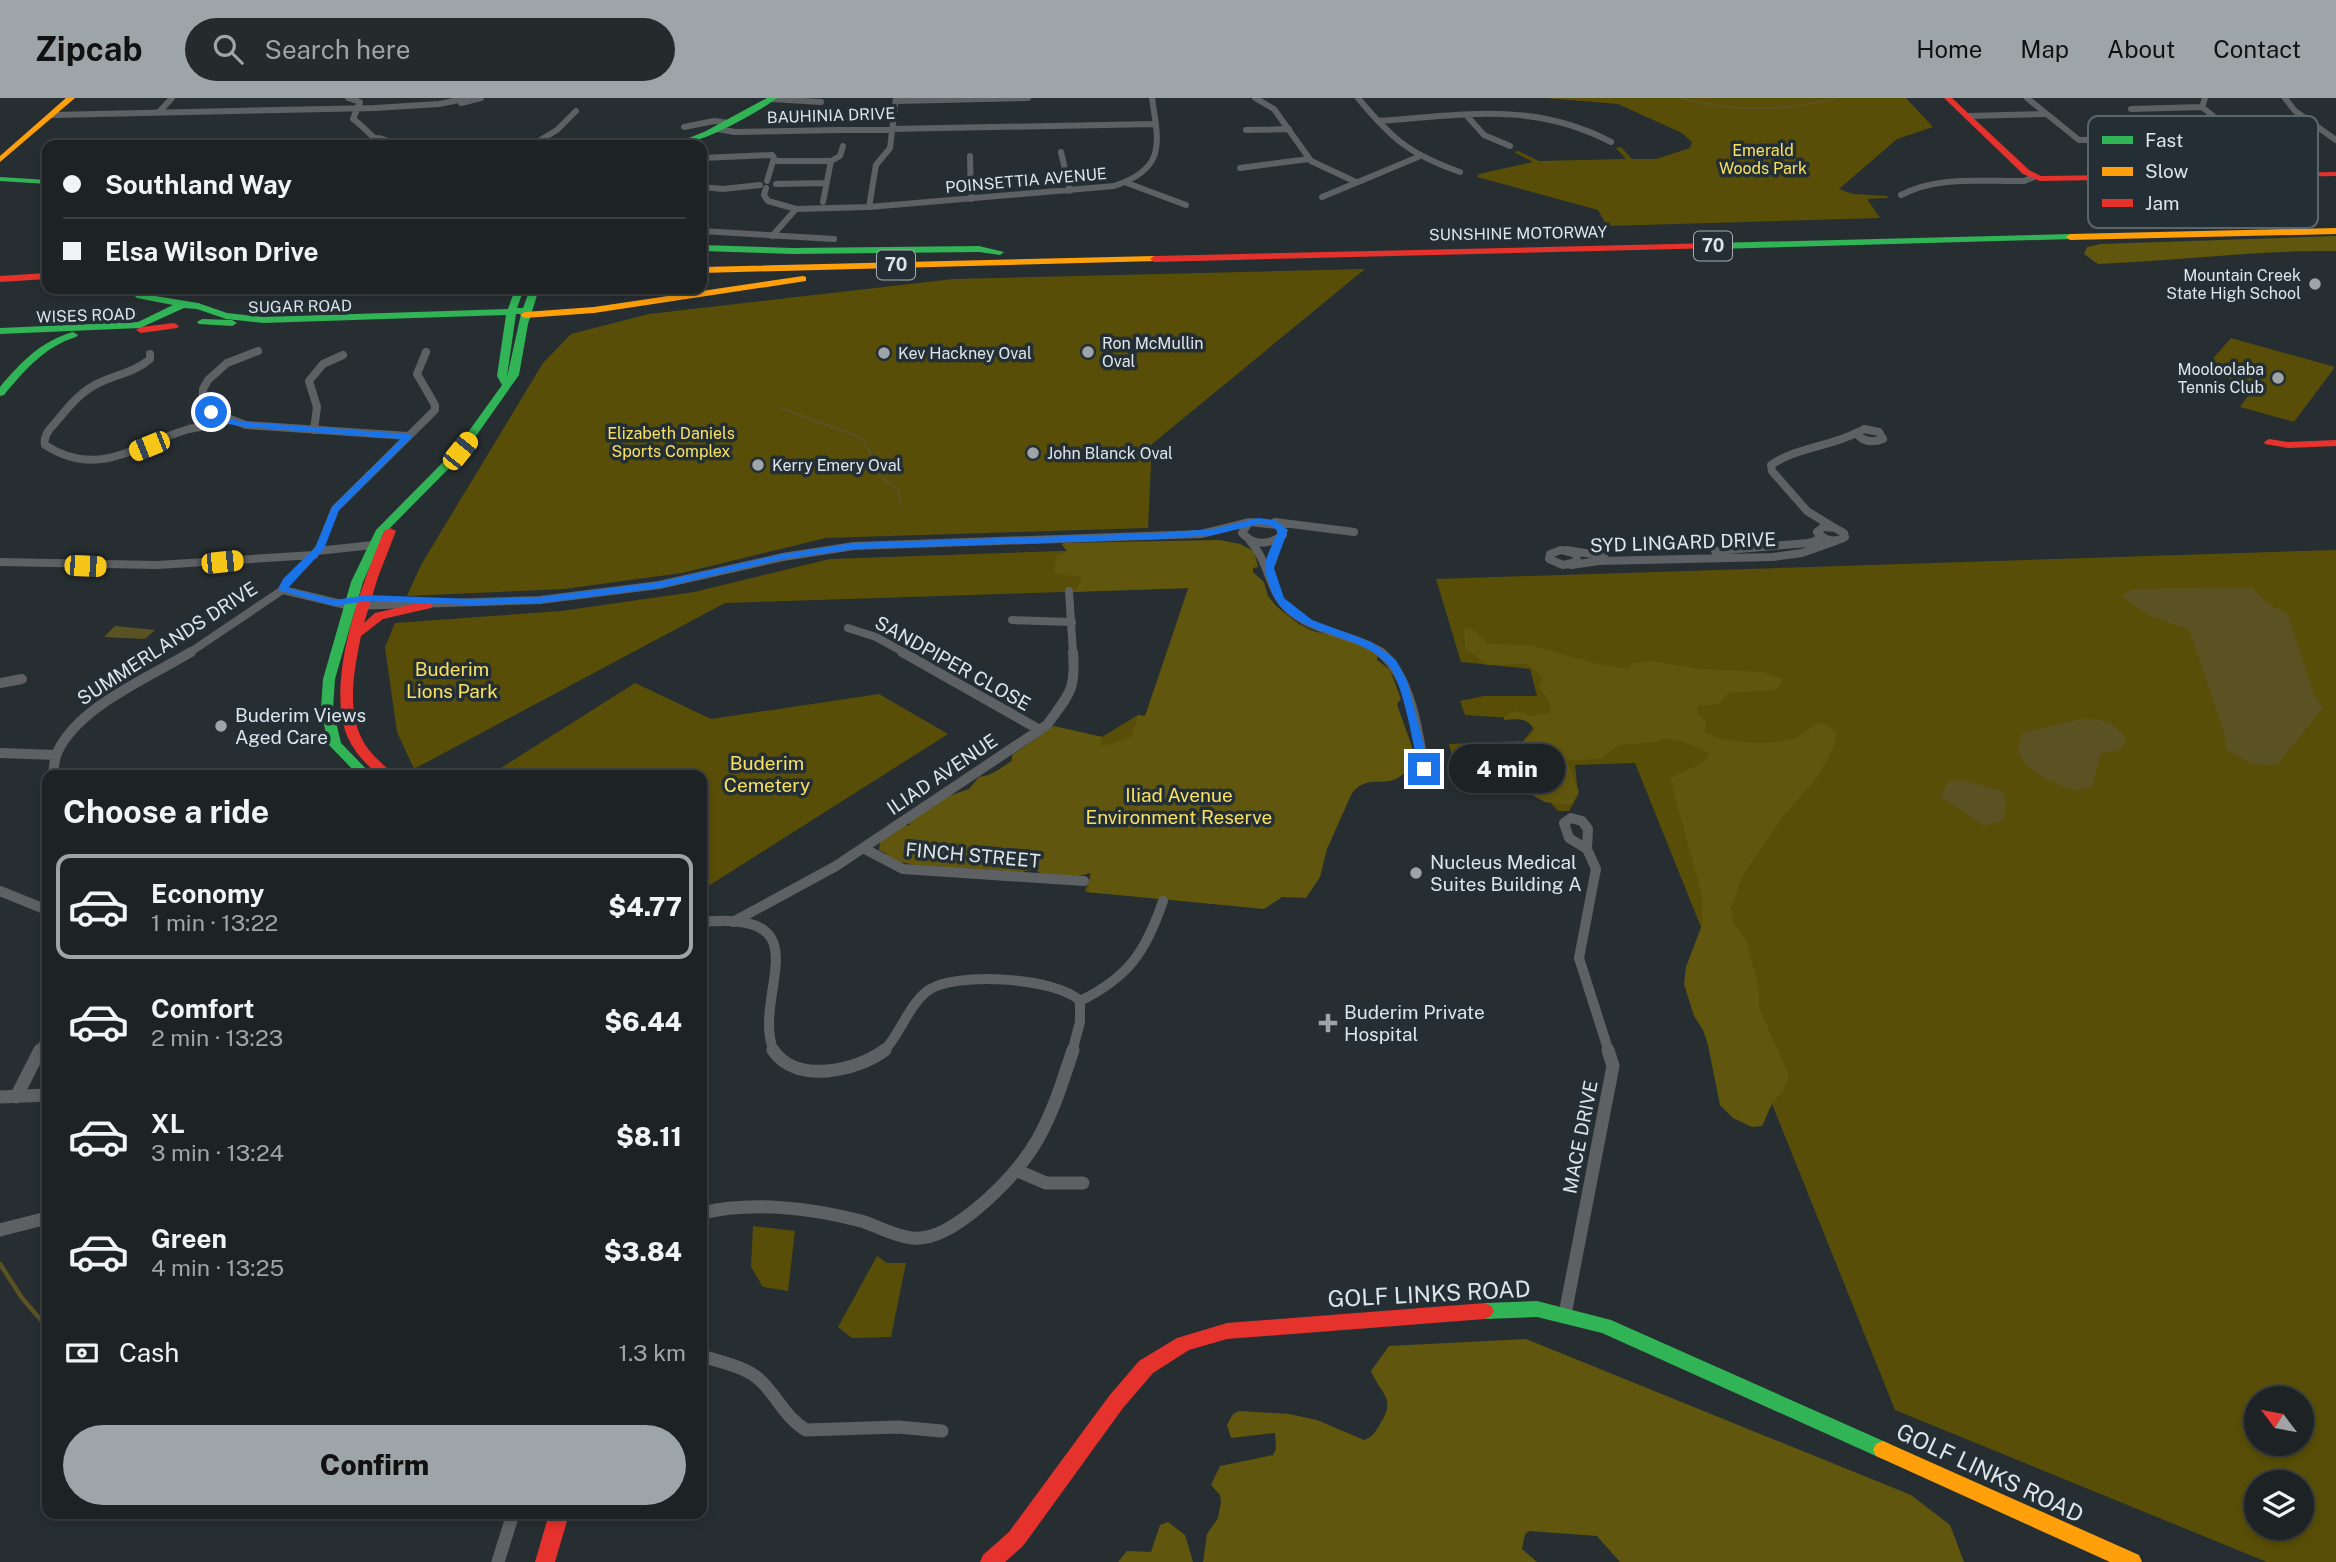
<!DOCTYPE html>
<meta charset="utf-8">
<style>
:root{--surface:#1d2225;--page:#252a2d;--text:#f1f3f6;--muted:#a0a4a7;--line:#3b3f42;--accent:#9ea5a9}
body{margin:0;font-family:"Public Sans",sans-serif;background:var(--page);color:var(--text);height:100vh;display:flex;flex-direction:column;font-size:26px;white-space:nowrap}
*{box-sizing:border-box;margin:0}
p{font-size:23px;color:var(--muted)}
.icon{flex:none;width:38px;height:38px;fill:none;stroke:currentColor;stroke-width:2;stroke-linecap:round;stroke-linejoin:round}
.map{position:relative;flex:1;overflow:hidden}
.sheet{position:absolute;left:42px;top:672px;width:665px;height:749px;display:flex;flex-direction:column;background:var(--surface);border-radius:14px;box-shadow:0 4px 10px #0003,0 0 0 2px var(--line)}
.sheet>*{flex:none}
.top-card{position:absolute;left:42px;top:42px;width:665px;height:154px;border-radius:14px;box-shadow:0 4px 10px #0003,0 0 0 2px var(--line);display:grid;align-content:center;height:154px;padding:0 21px;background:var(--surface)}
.needle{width:46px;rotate:302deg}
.buttons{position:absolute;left:2244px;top:1288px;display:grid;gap:14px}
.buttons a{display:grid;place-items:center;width:70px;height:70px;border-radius:50%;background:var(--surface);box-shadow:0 4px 10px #0003,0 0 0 2px var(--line);font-size:35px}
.end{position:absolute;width:32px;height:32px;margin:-16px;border:9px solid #1a73e8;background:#fff;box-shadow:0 0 0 4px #fff}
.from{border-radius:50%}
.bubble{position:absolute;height:49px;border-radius:24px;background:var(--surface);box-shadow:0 4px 10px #0003,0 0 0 2px var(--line);font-size:23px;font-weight:800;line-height:49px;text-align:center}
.car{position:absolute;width:21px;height:42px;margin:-21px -10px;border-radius:9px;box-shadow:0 0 5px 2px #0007;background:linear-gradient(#f5c518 24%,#345 0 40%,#f5c518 0 76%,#345 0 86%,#f5c518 0)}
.top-card b{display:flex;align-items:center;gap:24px;height:66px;font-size:26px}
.top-card b+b{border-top:2px solid var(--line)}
.top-card i{width:18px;height:18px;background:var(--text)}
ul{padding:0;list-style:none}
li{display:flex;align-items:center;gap:21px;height:105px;margin:0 14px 10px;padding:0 7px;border:4px solid transparent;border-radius:14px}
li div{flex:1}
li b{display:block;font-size:26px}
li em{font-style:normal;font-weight:800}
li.selected{border-color:var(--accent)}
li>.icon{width:63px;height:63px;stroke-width:1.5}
h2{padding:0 21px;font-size:32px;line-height:84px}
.pay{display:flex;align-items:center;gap:18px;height:77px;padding:0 21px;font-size:26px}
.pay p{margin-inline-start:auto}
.primary-button{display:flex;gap:14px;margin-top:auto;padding:14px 21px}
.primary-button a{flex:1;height:80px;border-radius:42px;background:var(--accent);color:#111;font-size:28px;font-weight:800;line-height:80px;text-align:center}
header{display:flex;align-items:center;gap:42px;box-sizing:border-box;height:98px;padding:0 35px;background:var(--accent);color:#111}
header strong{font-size:33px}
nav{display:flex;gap:38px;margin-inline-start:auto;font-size:24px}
.search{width:490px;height:63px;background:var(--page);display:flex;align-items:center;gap:18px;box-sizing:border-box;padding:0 24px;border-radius:38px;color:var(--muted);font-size:26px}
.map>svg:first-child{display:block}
.green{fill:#584e07;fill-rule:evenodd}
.forest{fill:#61560e}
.water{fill:#5b5224}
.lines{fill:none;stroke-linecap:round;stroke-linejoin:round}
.stream-far2{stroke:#5b5224;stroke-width:2}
.stream-far1{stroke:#5b5224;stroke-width:2.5}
.stream{stroke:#5b5224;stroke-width:4.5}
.street-far3{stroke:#5e6163;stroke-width:6}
.street-far2{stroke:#5e6163;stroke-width:8}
.street-far1{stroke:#5e6163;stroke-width:10}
.street{stroke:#5e6163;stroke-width:13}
.fast{fill:#30b455;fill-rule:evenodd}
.slow{fill:#ff9f0a;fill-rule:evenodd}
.jam{fill:#e5322d;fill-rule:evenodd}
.route{fill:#1a73e8}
.poi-dot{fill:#9ea5a9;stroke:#232f35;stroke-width:2.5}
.labels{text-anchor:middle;stroke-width:7;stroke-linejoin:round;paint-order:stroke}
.far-street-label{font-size:16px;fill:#dee5ea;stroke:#232f35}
.far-park-label{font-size:16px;fill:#fae160;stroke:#232f35}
.far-poi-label{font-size:16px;fill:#dee5ea;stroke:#232f35;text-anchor:start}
.shield{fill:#232f35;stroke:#a6aeb4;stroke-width:2}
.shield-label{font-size:18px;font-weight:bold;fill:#dee5ea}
.street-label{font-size:19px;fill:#dee5ea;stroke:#232f35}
.park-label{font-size:19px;fill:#fae160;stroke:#232f35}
.poi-label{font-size:19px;fill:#dee5ea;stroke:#232f35;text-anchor:start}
.near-street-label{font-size:23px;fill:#dee5ea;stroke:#232f35}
.key{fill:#232f35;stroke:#5b666b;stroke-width:2}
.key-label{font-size:19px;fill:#dee5ea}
</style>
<header>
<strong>Zipcab</strong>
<div class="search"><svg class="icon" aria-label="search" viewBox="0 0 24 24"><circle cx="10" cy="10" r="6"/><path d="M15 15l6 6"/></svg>Search here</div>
<nav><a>Home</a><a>Map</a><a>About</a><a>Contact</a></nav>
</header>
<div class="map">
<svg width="2336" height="1464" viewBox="0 0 2336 1464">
<rect width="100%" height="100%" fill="#272e31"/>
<path class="green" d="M1546,0H1906L1933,29L1897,41L1839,91L1853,96L1887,98L1888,100L1867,101L1880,120L1607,128L1598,112L1477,79L1479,76L1533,64L1514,54L1518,53L1539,63L1626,61L1616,50L1621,49L1632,61H1656L1690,50L1692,44L1682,35L1618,6Z
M1365,171L1152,346L1148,430L826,440L682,475L564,491L407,498L421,467L543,265L571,236L649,216L953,181Z
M2231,240L2335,269L2294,324L2240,309L2255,288L2202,273Z
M1231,447L1267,511L1390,582L1411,670L1304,656L1240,808L1085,794L1091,775L907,762L899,738L1061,630L1102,639L1138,617L1145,619L1188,490L725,505L414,671L397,634L385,549L395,525L561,513L694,494L830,461Z
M2336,452V1464H2267L1895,1312L1635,665L1575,667L1578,697L1569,713H1558L1532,685L1457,676L1449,646L1523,643L1541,622L1465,617L1460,603L1484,598H1537L1530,571L1461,564L1436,481ZM2256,1300H2301V1346H2256ZM2256,1384H2301V1430H2256Z
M635,585L711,621L879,596L948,636L702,792V677H490Z
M753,1128L795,1133L788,1193L763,1189L751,1169Z
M877,1158L887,1165H906L891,1239L852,1240L838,1229Z"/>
<path class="forest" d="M2336,138V153C2257,152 2177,163 2098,166L2084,156L2087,149L2101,146Z
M1219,442L1240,446L1254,453L1258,469L1253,470V474L1264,484L1268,498L1276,508L1299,526L1313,533L1351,542L1378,556L1377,562L1390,572L1401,601L1397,606L1413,652L1410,670C1406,673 1401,679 1396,681C1380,688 1367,677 1352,695L1327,751L1320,779L1306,800L1282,799L1264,811L1088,794L1091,775C1074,779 1049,785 1035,771L1022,774L914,767L885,760L887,756L879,752L880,744L900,728L910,727L909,723L946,699L969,691L979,679C991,678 1002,670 1012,663V657L1054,628L1102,639L1100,647C1109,649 1122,640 1132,639L1138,617L1145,618L1189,490L1073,494L1081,485L1080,479L1057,476L1054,472L1057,458L1067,453L1062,447L1063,445Z
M1471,530L1489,546L1530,547L1594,565L1628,571L1633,565L1652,563L1699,571L1763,574L1782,581L1779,589L1774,592L1728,595L1719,606L1697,608L1699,617L1707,625L1704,634C1724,646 1778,649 1799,638C1805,635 1811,629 1817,625L1825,626L1837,634L1832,653L1818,678L1783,719L1743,777L1731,810L1733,824L1746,842L1759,890V910L1788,974C1790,988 1779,996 1772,1006C1768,1013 1766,1021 1762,1028L1752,1029L1733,1020L1720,1007L1708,947L1703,932L1694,918L1684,886L1686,869L1702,827V798L1670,681C1684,670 1699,672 1710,656C1697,649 1669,634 1656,644L1618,647L1600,661L1567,662L1579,694L1571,707L1545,704L1532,697L1527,675L1511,656L1535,633C1528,619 1518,621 1504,622V619L1515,613L1532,618L1550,615L1551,606L1539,589L1543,579L1527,566L1487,567L1465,550L1464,531Z
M1526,1241L1911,1397L1950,1427L1964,1464H1620L1597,1438L1529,1433L1525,1436L1522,1451L1537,1464H1203L1207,1436L1218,1420L1221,1404L1220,1397L1211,1387L1220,1368L1273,1357L1276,1351L1275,1335L1231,1340L1227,1327L1233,1316L1239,1313L1289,1316L1317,1322L1364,1342C1373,1339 1376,1333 1380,1326C1397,1300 1381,1297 1371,1273L1389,1248Z
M1168,1424L1185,1437L1193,1464H1118L1127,1453L1151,1454L1160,1427Z"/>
<path class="water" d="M2252,490L2265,503L2288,517L2314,597L2323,610L2277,667L2252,666L2226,651L2225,638L2189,532L2148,517L2121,498L2133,491Z
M115,528L155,532L145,541L104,539Z
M2081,621C2105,621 2113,623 2127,642L2118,653L2101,655L2092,689L2074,693L2042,679L2025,666L2018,653L2022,635Z
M1961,682L2003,693L2006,705L2003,723L1984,728L1940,698L1948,684Z"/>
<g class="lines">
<path class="stream-far2" d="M1680,0C1733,14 1783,14 1836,0"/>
<path class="stream-far1" d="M781,310L862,340L885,382L899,392L900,406"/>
<path class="stream" d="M0,1166L22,1200L47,1229"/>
<path class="street-far3" d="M348,0L360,4L353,21C365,29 371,40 384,47
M1255,0L1274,11L1311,63L1356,84
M1358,0C1392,41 1409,56 1460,74
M2027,0L2079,42L2239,39L2202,9L2205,0
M2285,0L2295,13L2336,42
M772,1L821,4
M896,3L1028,0
M461,5L481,0
M2131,11L2202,9
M159,14L172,0
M52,17L375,10L439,6L468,0
M1467,18L1484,37L1510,48
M1968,18L2044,16
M1378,23C1462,17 1533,3 1611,44
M684,29L714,23L728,25
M717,31L735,34L1155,26
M1246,32L1289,31
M378,40L402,47
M532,47L557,32L576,13
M1061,54L1070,93
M970,58L971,101
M702,60L772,57L774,60L767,83
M773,63H831
M1240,70L1309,61
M1127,85L1186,107
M776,86L826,85
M702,89L723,91L760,87
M766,90L764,97L768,103L796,111L869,109L1114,88C1166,71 1159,46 1152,0
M1901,97C1939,77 1983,84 2024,83L2034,79
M1322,99L1418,59
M823,104L831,63L840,58L843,48
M869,109L876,67L890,50L896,0
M702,133L834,141
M772,138L796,111"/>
<path class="street-far2" d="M258,253L227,265L208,282L203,291V300L214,315L246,327L408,338
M150,256V261C135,274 118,276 101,284C82,292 69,308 56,324C50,331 43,337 45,347C99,382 136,346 189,331C201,328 214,328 226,323
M1864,331L1879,334L1883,341C1873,345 1864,344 1857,336Z
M314,332L317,309L309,283L323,266L343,257
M1275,424L1354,434
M1823,429L1835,430L1844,435L1845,439C1835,445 1825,443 1817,434Z
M1833,429L1807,413L1772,373L1771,367C1797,349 1830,349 1858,334
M1250,443C1268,462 1268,490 1286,509C1311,535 1353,535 1383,555
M1561,452L1576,456L1577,464L1563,467L1549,461L1550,456Z
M1566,452L1604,458
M317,453L373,447
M1715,453L1808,445L1818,442L1819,437
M0,464L158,467L314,457
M1571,467L1599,463L1773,459L1802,455L1836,443
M283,492L350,508L540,502L659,487L783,459L854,448L1201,436L1250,424L1278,427L1283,437C1269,447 1254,448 1242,435L1248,426
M1069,493L1073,555
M1012,522L1072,524
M848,530L876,539L905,555
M189,555L281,493L287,483L319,451L335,411L435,312V307L417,276L426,254"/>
<path class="street-far1" d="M902,554L1040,632
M1380,554C1410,576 1419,636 1424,672
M0,585L22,581
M0,655L56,657
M53,677C54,670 54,662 57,655C77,609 150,579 191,554
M1571,720L1582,723L1588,731L1587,751L1569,740L1564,725Z
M863,750L903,771L1084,783
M1587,751L1596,771L1579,860L1609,954
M0,793L47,812
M702,824C827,812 750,897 774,954
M733,824L836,768L1047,627C1069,596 1076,593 1073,554
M1080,903C1129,879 1146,853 1163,803
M40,954L47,940
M883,954C900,937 907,910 926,894C952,872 1058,880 1080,903
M1072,954L1080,924V903"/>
<path class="street" d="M773,952C796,987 857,973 885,952
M0,999L47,997
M16,999L40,952
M1018,1073L1046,1085H1083
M702,1115C752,1103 811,1110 861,1123C878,1128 894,1138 912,1140C935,1142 956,1127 974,1113C1036,1062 1049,1026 1073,952
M0,1132L47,1120
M1565,1216L1613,968L1608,952
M702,1258C721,1264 748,1269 762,1284C778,1300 786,1320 806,1332L898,1329L942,1333
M498,1464L513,1416"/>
<path class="fast" d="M767,0H777C756,16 697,48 672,47L706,33Z
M0,79L47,82V86L0,83Z
M2070,136L2073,137V141L1715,151L1711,148L1715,145Z
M702,147L793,150L979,148L1004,154L1000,157L979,154L793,156L702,153Z
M127,191H136L143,196L198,205L227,215L263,219L508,211L515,191H524L517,210H523L530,191H539L528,226L519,277L464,355L385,435L363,484L335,581L333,611L341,645L372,677H358L328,646L321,611L323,581L351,484L376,432L456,351L502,287L497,278L506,217L263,225L226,221L197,211L184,210L140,230L0,236V230L138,224L173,207L137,200ZM516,216H521L507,279V278Z
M202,221L232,222L237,225L232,228L199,226L197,224Z
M73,234L78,237L76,239C44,249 25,272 4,297L0,298V289C21,264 41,243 73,234Z
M1537,1203L1611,1222L1890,1346L1893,1352L1890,1358L1883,1361L1876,1358L1602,1235L1537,1219L1485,1221L1479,1218L1476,1213L1479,1208L1485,1205Z"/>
<path class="slow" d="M66,0H75L0,64V58Z
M2336,130V136L2070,142L2066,139L2070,136Z
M1154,158L1157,159V163L702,175V169Z
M803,178L806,179V183L594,215L525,220L520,217L525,214L594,209Z
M1883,1343L2139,1457L2142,1464H2110L1876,1358L1873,1352L1876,1346Z"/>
<path class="jam" d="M1944,0H1952L2029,72L2041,78L2336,74V78L2040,83L2023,76Z
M1715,145L1719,148L1718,150L1154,164L1150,161L1154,158Z
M47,175V181L0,184V178Z
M174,225L179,228L177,230L141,235L136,232L141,229Z
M2269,341L2288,344L2336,342V348L2288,350L2265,346L2264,344Z
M390,430L396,433L378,479L364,525L375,515L427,503L433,507L431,510L383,521L361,538C354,572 345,617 366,648C373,659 385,667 393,677H378C366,666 355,655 348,640C324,584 362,486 384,433Z
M1485,1205L1491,1208L1494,1213L1491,1218L1485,1221L1227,1241L1189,1252L1153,1275L1123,1310L1023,1448L1005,1464H980L983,1457L1009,1434L1109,1298L1139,1263L1177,1240L1227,1225Z
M549,1416H569L555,1464H535Z"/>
</g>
<path class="route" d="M208,312H213L229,321L246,324L408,336L413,338L339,412L324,451L288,490L335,502L367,497L472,501L540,499L659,484L783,456L854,445L1158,435L1213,431L1258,420L1275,422L1288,432L1274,470L1284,500L1312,522L1371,544L1396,562L1407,583L1430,671L1424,675L1419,671C1413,647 1403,581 1387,565C1354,531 1286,539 1270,489C1269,483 1264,474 1265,468C1266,457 1274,444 1278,433L1270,427L1258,426L1213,437L1158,441L854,451L783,461L659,490L540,505L472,507L367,503L335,508L278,492L283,481L315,450L332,409L401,341L246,329L223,325L208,316Z"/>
<g class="poi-dot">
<circle cx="2315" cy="186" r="7"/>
<circle cx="1088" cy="254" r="7"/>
<circle cx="884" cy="255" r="7"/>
<circle cx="2278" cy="280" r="7"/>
<circle cx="1033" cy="355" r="7"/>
<circle cx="758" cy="367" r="7"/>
<circle cx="221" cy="628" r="7"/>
<circle cx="1416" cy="775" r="7"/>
<path d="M1324.5 914.5h7v7h7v7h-7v7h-7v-7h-7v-7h7z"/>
</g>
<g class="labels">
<g class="far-street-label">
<text transform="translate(831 17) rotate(-2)" y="6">BAUHINIA DRIVE</text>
<text transform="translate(1026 82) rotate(-5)" y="6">POINSETTIA AVENUE</text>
<text transform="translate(1518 135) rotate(-1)" y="6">SUNSHINE MOTORWAY</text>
<text transform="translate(300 208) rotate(-1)" y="6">SUGAR ROAD</text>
<text transform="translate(86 217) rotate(-2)" y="6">WISES ROAD</text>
</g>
<g class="far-park-label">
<text x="1763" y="58">Emerald<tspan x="1763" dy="18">Woods Park</tspan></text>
<text x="671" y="341">Elizabeth Daniels<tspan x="671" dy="18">Sports Complex</tspan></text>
</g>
<g class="far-poi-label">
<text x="2301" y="183" text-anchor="end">Mountain Creek<tspan x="2301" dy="18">State High School</tspan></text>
<text x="1102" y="251">Ron McMullin<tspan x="1102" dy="18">Oval</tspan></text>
<text x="898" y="261">Kev Hackney Oval</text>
<text x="2264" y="277" text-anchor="end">Mooloolaba<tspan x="2264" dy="18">Tennis Club</tspan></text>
<text x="1047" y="361">John Blanck Oval</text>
<text x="772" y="373">Kerry Emery Oval</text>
</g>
<g class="shield">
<rect x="1694" y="133.5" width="38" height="29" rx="5"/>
<rect x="877" y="152.5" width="38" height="29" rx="5"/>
</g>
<g class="shield-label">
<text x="1713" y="154">70</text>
<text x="896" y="173">70</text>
</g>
<g class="street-label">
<text transform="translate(1683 444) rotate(-2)" y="7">SYD LINGARD DRIVE</text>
<text transform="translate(167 545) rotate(-33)" y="7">SUMMERLANDS DRIVE</text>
<text transform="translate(953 565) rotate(29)" y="7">SANDPIPER CLOSE</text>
<text transform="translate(942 676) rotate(-34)" y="7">ILIAD AVENUE</text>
<text transform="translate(973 757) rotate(5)" y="7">FINCH STREET</text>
<text transform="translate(1580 1039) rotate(-79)" y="7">MACE DRIVE</text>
</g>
<g class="park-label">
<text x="452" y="578">Buderim<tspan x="452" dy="22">Lions Park</tspan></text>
<text x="767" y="672">Buderim<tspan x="767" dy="22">Cemetery</tspan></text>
<text x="1179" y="704">Iliad Avenue<tspan x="1179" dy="22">Environment Reserve</tspan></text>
</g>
<g class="poi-label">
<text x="235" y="624">Buderim Views<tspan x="235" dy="22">Aged Care</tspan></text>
<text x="1430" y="771">Nucleus Medical<tspan x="1430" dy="22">Suites Building A</tspan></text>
<text x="1344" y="921">Buderim Private<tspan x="1344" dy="22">Hospital</tspan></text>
</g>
<g class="near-street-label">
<text transform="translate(1429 1196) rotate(-3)" y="8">GOLF LINKS ROAD</text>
<text transform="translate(1990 1375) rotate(25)" y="8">GOLF LINKS ROAD</text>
</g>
</g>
<rect x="2088" y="18" width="230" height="112" rx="10" class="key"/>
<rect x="2102" y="38" width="31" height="8" fill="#30b455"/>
<rect x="2102" y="69" width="31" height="9" fill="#ff9f0a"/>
<rect x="2102" y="101" width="31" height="8" fill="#e5322d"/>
<g class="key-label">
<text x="2145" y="49">Fast</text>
<text x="2145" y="80">Slow</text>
<text x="2145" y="112">Jam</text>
</g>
</svg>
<div class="buttons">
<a><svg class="needle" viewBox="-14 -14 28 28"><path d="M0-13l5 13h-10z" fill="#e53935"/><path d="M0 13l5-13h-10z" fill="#a0a4a7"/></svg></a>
<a><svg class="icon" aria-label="layers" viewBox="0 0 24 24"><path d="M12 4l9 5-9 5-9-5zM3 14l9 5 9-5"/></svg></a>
</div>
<i class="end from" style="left:211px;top:314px"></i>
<i class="end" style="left:1424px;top:671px"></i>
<div class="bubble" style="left:1449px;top:646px;width:116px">4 min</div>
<i class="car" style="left:149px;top:348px;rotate:248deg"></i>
<i class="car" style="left:460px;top:353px;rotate:39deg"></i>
<i class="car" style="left:222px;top:464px;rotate:84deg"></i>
<i class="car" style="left:85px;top:468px;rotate:92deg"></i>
<div class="top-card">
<b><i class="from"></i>Southland Way</b>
<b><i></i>Elsa Wilson Drive</b>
</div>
<section class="sheet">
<h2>Choose a ride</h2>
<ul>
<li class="selected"><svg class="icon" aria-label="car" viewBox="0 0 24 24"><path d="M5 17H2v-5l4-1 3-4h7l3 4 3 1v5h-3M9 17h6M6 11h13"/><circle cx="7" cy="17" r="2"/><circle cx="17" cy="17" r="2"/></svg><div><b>Economy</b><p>1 min · 13:22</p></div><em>$4.77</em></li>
<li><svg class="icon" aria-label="car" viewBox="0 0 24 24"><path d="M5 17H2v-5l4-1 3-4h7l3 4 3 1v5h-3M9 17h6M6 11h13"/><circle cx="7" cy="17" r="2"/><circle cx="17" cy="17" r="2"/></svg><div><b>Comfort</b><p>2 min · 13:23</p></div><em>$6.44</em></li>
<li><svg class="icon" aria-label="car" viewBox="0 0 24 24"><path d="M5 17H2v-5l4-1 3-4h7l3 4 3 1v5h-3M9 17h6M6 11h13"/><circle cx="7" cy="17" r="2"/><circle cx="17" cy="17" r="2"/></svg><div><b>XL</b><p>3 min · 13:24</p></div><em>$8.11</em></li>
<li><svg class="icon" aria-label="car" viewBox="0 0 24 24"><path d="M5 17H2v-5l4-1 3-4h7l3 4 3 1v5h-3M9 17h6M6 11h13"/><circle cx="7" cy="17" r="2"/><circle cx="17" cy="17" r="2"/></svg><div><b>Green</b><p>4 min · 13:25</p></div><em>$3.84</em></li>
</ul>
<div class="pay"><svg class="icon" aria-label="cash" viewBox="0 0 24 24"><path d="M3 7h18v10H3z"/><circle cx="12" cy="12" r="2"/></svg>Cash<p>1.3 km</p></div>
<div class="primary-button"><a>Confirm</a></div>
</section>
</div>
